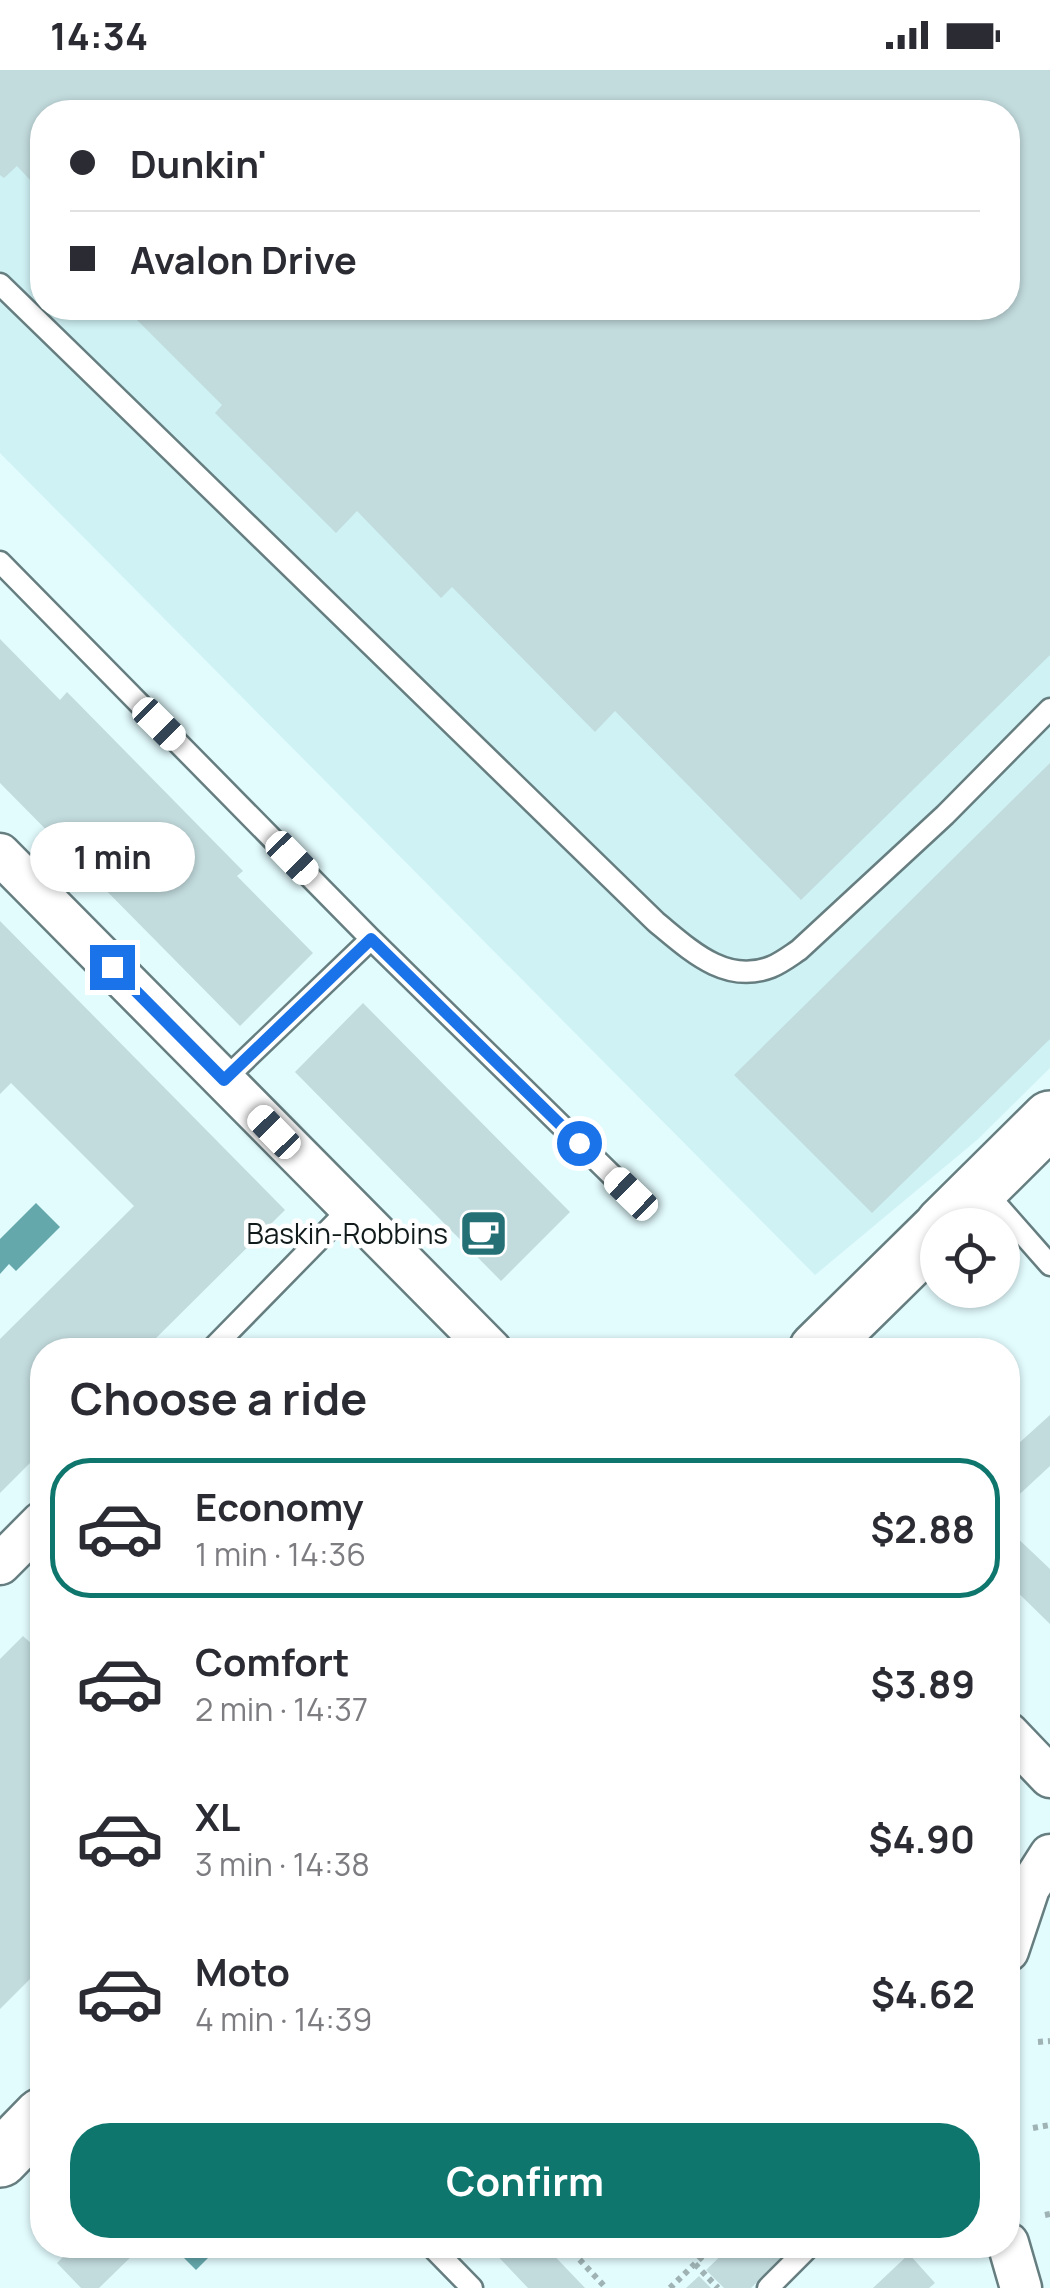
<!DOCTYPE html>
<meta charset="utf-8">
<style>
:root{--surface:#fff;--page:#f7f7f7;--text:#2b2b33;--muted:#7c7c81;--line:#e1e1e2;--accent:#0f766e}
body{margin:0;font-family:Manrope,sans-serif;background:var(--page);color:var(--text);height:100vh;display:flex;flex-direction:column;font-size:38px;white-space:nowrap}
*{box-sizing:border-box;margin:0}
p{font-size:32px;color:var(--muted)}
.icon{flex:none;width:55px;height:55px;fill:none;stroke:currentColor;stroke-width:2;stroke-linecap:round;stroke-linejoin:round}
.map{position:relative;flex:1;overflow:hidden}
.panel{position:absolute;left:30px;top:1268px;width:990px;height:920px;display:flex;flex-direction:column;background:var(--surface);border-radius:40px;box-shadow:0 2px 8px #0004}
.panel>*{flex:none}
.banner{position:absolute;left:30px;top:30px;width:990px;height:220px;border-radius:40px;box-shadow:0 2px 8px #0004;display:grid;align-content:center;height:220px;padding:0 40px;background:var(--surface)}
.tools{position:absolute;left:920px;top:1138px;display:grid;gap:20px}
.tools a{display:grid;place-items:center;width:100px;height:100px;border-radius:50%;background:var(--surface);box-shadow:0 2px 8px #0004;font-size:50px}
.end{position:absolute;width:45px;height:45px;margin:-22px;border:12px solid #1a73e8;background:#fff;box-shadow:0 0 0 5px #fff}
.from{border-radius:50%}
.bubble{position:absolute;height:70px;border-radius:35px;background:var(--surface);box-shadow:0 2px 8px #0004;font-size:32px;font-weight:700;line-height:70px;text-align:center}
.car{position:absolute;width:30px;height:60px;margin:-30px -15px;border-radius:12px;box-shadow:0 0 8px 2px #0007;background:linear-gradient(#fff 24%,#345 0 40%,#fff 0 76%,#345 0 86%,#fff 0)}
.banner b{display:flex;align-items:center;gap:35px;height:95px;font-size:38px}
.banner b+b{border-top:2px solid var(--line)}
.banner i{width:25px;height:25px;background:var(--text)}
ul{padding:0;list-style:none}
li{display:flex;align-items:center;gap:30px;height:140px;margin:0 20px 15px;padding:0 20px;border:5px solid transparent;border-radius:40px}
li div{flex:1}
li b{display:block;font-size:38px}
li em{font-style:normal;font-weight:700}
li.active{border-color:var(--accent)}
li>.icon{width:90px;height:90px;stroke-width:1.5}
h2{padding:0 40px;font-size:45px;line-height:120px}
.button{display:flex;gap:20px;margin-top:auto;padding:20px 40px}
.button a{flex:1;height:115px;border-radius:40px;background:var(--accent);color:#fff;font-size:40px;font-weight:700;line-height:115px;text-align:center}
.status{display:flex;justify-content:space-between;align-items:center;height:70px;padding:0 50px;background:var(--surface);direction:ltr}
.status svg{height:28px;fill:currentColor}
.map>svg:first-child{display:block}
.built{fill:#cff2f5;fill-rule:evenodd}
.water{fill:#65a8ac}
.building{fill:#c2dbdd}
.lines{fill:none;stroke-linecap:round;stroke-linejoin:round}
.lane-casing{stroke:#677e80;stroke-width:25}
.street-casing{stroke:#677e80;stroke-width:45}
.secondary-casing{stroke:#677e80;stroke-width:60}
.path{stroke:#9fb2b4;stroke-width:6;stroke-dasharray:5 5;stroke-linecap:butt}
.lane{stroke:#fff;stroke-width:20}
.street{stroke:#fff;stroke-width:40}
.secondary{stroke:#fff;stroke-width:55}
.route{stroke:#1a73e8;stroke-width:12}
.labels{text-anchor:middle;stroke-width:9;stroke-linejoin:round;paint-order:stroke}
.poi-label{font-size:28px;fill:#121b1b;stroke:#fff;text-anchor:end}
</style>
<div class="status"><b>14:34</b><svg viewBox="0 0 49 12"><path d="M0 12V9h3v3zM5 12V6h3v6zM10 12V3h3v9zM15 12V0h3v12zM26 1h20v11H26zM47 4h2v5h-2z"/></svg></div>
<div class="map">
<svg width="1050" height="2218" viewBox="0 0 1050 2218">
<rect width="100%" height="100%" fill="#e2fbfd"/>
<path class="built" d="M0,0H1050V998L977,1070L815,1205L0,383ZM42,42H1008V238H42Z"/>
<path class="water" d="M36,1133L60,1157L16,1201L9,1194L0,1204V1169Z
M183,2175H221L196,2200L177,2181Z"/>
<path class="building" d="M0,0H1050V585L801,830L615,641L595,662L452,517L441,528L357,441L336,463L215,343L222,335L125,238H1008V42H42V123L17,96L4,108L0,105Z
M0,569L60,630L67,622L243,801L237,806L313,883L240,956L0,713Z
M1050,693V969L872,1143L734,1005Z
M0,851L285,1140L144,1280H42V1381L0,1423V1269L134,1136L11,1013L0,1024Z
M363,933L570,1142L501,1211L295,1002Z
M1050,1345V1396L1008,1435V1383Z
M1013,1464L1050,1499V1554L1008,1513V1469Z
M23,1566L42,1583V1897L0,1939V1589Z
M75,2175H133L138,2180L99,2218H81L57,2193Z
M487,2175H544L585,2218H528Z
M732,2175H796L751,2218H724L706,2200Z
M909,2184L935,2213L929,2218H873Z
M699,2206L711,2218H686Z"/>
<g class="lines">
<defs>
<path id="lane" d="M0,214L656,852C689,879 725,915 771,897C781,893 790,886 799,880L945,745L1050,639
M0,492L371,869
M224,1010L371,869L631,1124
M983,1119L1050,1195
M211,1280L350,1138
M430,2175L472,2218
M768,2218L811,2175"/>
<path id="street" d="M0,784L491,1280
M0,1494L42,1452
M1008,1663L1050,1707
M1008,1881L1029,1818L1050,1785
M1008,2173L1021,2218"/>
<path id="secondary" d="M943,1155L1050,1049
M817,1280L938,1161
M0,2089L42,2046"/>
</defs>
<use href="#lane" class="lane-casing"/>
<use href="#street" class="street-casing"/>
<use href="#secondary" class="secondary-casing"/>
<path class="path" d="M1038,1972L1050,1971
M1033,2058L1050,2055
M1045,2145L1050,2144
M566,2175L606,2218
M695,2194L718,2218
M670,2218L714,2175"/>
<use href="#lane" class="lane"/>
<use href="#street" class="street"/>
<use href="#secondary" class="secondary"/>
</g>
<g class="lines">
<path class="route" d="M112,897L224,1010L371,869L579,1073"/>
</g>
<defs>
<symbol id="cafe-square" viewBox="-11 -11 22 22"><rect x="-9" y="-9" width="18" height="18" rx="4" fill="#257075" stroke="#fff"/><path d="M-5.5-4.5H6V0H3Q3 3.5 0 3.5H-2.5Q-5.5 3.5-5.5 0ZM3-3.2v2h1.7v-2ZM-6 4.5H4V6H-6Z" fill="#fff"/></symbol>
</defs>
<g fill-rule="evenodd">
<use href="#cafe-square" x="456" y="1136" width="55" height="55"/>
</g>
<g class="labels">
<g class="poi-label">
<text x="448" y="1174">Baskin-Robbins</text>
</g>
</g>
</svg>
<div class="tools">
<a><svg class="icon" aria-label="locate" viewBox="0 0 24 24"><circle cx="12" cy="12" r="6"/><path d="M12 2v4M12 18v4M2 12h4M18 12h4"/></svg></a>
</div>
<i class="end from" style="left:579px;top:1073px"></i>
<i class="end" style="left:112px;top:897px"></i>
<div class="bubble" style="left:30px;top:752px;width:165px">1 min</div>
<i class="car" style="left:159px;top:654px;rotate:135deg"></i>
<i class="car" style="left:292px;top:788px;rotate:136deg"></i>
<i class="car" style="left:274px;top:1062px;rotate:316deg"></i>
<i class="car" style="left:631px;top:1124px;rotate:314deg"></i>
<div class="banner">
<b><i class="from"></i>Dunkin'</b>
<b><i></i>Avalon Drive</b>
</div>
<section class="panel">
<h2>Choose a ride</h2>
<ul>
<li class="active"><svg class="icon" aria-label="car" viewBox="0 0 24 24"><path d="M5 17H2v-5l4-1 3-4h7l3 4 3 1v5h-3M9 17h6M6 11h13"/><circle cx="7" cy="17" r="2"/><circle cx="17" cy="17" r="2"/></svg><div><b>Economy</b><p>1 min · 14:36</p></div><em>$2.88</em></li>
<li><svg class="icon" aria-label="car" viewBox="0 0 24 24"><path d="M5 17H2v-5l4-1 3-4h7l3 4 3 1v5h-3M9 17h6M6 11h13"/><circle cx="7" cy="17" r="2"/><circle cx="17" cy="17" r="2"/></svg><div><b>Comfort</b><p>2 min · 14:37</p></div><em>$3.89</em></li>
<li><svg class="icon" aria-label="car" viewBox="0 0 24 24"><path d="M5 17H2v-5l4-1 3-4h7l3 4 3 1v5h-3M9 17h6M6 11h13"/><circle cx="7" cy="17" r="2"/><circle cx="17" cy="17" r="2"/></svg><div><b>XL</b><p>3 min · 14:38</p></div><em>$4.90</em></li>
<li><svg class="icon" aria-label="car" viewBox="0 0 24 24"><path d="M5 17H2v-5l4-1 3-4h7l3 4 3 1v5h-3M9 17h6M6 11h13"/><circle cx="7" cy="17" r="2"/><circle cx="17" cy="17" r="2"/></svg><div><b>Moto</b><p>4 min · 14:39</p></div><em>$4.62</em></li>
</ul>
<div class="button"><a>Confirm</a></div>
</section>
</div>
